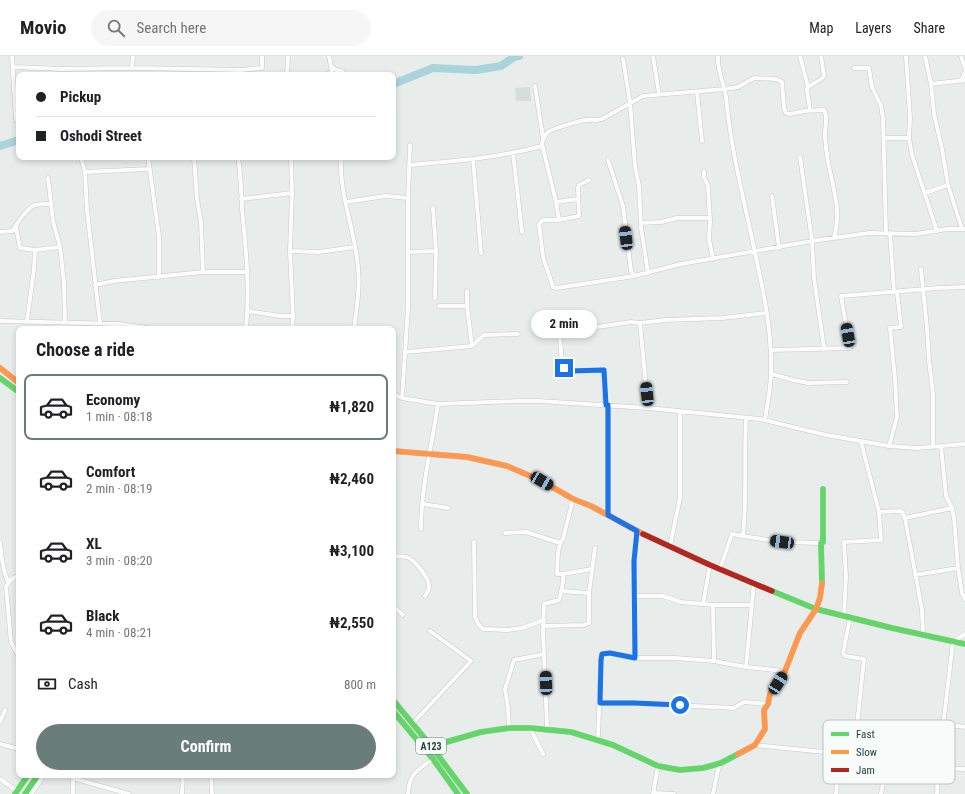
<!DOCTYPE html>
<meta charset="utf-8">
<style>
:root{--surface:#fff;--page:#f6f6f6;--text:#202124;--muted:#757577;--line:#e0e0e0;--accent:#697e78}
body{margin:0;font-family:"Roboto Condensed",sans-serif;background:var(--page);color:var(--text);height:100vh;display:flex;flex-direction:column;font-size:15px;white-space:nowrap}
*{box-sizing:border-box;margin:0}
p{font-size:13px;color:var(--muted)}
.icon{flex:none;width:22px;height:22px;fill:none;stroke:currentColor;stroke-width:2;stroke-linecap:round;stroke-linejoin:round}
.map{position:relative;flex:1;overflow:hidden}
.side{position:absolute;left:16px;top:270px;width:380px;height:452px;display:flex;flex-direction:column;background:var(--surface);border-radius:8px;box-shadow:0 2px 6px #0003}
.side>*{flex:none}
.guide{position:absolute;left:16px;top:16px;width:380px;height:88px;border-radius:8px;box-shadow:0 2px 6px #0003;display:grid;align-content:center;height:88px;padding:0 20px;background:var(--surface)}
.end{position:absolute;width:18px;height:18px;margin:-9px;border:5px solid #1a73e8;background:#fff;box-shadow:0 0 0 2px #fff}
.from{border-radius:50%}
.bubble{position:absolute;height:28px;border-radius:14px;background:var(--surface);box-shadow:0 2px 6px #0003;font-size:13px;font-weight:700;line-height:28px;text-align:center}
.car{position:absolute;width:12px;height:24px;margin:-12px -6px;border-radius:5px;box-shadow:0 0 3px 1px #0007;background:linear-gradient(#222 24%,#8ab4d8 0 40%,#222 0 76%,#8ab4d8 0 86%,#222 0)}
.guide b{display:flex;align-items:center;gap:14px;height:38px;font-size:15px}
.guide b+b{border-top:1px solid var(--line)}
.guide i{width:10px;height:10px;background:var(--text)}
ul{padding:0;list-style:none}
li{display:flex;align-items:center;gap:12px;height:66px;margin:0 8px 6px;padding:0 12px;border:2px solid transparent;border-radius:8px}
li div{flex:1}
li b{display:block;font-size:15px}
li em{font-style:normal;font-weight:700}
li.selected{border-color:var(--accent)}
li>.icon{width:36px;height:36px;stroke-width:1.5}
h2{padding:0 20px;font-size:18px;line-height:48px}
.pay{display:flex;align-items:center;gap:10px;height:44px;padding:0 20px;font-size:15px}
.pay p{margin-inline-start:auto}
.primary-button{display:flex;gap:8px;margin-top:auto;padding:8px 20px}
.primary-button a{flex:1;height:46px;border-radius:24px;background:var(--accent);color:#fff;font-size:16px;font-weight:700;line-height:46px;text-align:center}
header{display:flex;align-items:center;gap:24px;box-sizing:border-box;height:56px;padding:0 20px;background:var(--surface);border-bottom:1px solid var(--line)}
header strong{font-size:19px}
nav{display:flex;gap:22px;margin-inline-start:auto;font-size:14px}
.search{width:280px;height:36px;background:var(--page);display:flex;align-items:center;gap:10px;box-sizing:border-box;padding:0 14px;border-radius:22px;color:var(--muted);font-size:15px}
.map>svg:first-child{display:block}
.built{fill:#d6dedb}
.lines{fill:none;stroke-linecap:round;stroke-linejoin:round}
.river{stroke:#a9d4db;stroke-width:8}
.street-casing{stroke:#c5cac8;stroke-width:5}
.fast-casing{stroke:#c3cbc8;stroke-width:6}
.slow-casing{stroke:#c3cbc8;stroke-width:6}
.jam-casing{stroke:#c3cbc8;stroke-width:6}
.street{stroke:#fcfcfc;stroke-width:4}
.fast{stroke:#63d668;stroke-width:5.5}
.slow{stroke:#ff974d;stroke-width:5.5}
.jam{stroke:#b3261e;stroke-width:5.5}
.route{stroke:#1a73e8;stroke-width:5}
.labels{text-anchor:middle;stroke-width:3;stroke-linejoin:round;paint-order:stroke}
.shield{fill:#f7fbf9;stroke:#637a73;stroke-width:1}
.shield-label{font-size:10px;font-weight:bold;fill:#24423a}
.key{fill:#f7fbf9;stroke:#b8c4c0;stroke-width:1}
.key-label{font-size:11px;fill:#24423a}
</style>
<header>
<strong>Movio</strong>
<div class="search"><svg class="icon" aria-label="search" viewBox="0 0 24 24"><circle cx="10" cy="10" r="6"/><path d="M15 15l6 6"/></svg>Search here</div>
<nav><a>Map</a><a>Layers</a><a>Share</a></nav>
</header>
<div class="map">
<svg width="965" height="738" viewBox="0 0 965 738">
<rect width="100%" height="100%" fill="#e8edeb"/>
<path class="built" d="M530,31L531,45H516L515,32Z"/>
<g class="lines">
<path class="river" d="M393,28L433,12L476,14L501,10L514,1L519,0
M0,90L19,84"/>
<defs>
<path id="street" d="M12,0L16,64
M133,0L132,12L241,14L262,12V0
M329,0L332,16
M653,0L659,38
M718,0C717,16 724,26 726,41C731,97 747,156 758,211C766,246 772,281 771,316C771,332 767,349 765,364
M800,0L808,31
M906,0L910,62L909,82L912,99L937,175
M925,0L931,28L934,58L942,93L948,129L962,173
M961,0L965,12
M623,3L630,47L635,110L639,130L641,171L648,217
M331,10L336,14L342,15
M13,11L62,13L132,12
M854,12H869L872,31L881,50L883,62L886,177
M287,19L288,0
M322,19L327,18
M961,25L965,16
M931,28L965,24
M535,30L543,82
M697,36L702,85
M810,55L807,33C811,27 820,26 824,20L821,0
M884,82H909
M542,88L556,146L559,164
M513,97L522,176
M81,101L85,116L87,154L100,267
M148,101L159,180V221
M194,101L197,143L201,166L203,216
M238,101C241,118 241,135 242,153C246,193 250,233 246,273
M291,101L292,137L290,195L293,260L292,273
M341,101C339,136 353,169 357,203C361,226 357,250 354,273
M800,101L812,185L814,222L824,292
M473,103L481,197
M608,104L623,150L631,215L634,220
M409,109C454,105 498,102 542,90C542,85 544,80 548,76C552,73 581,64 587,64C593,63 597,65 602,63L643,40L725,33L738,31L754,22L776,23L782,26L784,52L786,57L790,58L804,55L824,54C829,63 824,72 825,81C826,93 827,104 830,115C835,140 841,157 834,182
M704,115V121L708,130L710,165L709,183L713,203
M85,116L149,113
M48,122L53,165L60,191L64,227L65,266
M589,124L579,129L578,132L579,160L559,164H543L539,168L543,201L553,231L557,232L634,220L681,208L812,185L869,177L916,178L947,173H965
M925,137L948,129
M772,140L779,192
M241,143L292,137
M346,146L386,140L408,142
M556,146L578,143
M433,152L436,195L435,242
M641,167L661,166L677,162H710
M16,171L20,192L35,194L60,191
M0,176L13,175C16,168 26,154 33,150C38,147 46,148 52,148
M890,177L894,236
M290,195L319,196L355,191
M408,196L436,195
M921,213L927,272L929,305L933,338V391
M95,229L114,225L203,216H248
M439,250H467L472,290
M467,250V235
M248,255L280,260H293
M0,265L119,268L155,273
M27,265L34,213L35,194
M640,267L648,352
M771,294L850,292L841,240L938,232L965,231
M406,296L472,290L484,279L518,278
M772,318L793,324L808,327L847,326
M393,338L402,342L438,348L520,345H539L648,352L760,363L826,379L889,390L917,392L965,388
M402,342L408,252V142L410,89
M605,349L604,314L569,315L564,312L562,309L560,282L561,279L564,276L631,266L640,267L666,264L722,262L767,257
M608,349V459
M889,390L897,361L895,323L890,272L901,271L897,236
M941,390L946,440L952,452L954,462L958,512L962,537L965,543
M423,448L448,452
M879,456L899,455L902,456L905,462L952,452
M905,462L922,554L923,578
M421,473C421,431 432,389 438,348
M505,477L526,476L560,487
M743,480L782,486L821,487
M0,486C1,500 3,514 8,526
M474,486L475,561L478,568L483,573L508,574L522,572L544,564
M670,490L680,442V356
M393,500C398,500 404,500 409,502C416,506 430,523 429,531C429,534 426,538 425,540
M720,513L732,478L743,480C747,441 744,402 746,363
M563,518L592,513
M915,519L958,512
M19,520C12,521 9,526 6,531L11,586L19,601
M561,535L589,537
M635,540H663L681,546L703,548L710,509
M703,548L713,549H752
M713,549L714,605
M393,550L403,559
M844,560L846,520L844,486L881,484L879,456L861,386
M850,562L843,597L845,600L864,603L854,697
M543,570L584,569L589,567V537L595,492
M635,602L634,505L637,475
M746,611L754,526
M600,647H634L734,652L744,646L768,648
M0,666L5,654
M413,667L471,605L430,575
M944,668L965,671
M509,672L508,652L505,633L514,604L544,598
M530,672L543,698
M546,674L547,670L543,576L544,548L559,544C561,539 564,523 563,518H557C558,508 556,491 563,483L573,443
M596,684L598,680L601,604L602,598L610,597L635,602H675L714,605L746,611L785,615
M0,688L19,693
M755,689L844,698L854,697L938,712L965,713
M73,719V738
M211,719L212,738
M72,722L129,738
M0,723L17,735
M654,737L674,738
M31,738L44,719
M182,738L183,719
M408,738C409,717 418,714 433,703
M653,738L658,710
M713,738L718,714L721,707
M836,738L839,704L844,698
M881,738L888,702
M937,738L938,712L953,586L965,578"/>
<path id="fast" d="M0,322L19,336
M822,527L821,487L823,486V433
M772,535L816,553L892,572L965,588
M393,644L431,690L467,738
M393,655L433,703L458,738
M429,691L481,676L509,672H530L571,676L613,689L658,710L680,714L703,712L721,707L738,698
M15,738L28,719
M25,738L38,719"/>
<path id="slow" d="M0,312L19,327
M393,395L467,401L507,410L542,425L573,443L591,450L643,478
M738,698L755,689L765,673L764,654L768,648L770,638L785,615L800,577L816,553L820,542L822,527"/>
<path id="jam" d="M643,478L710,509L772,535"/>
</defs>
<use href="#street" class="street-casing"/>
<use href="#fast" class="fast-casing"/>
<use href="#slow" class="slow-casing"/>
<use href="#jam" class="jam-casing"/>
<use href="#street" class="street"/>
<use href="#fast" class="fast"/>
<use href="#slow" class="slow"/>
<use href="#jam" class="jam"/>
</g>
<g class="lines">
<path class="route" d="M564,312L569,315L604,314L606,349H608V459L637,475L634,505L635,602L610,597L602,598L601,604L600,647H634L680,649"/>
</g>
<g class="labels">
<rect class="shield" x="416" y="682" width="30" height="16" rx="3"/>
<g class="shield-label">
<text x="431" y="694">A123</text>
</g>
</g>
<rect x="823" y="664" width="132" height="64" rx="6" class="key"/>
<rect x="831" y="676" width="18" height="4" fill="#63d668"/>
<rect x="831" y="694" width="18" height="4" fill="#ff974d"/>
<rect x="831" y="712" width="18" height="4" fill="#b3261e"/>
<g class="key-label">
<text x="856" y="682">Fast</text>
<text x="856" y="700">Slow</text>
<text x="856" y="718">Jam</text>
</g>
</svg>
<i class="end from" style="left:680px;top:649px"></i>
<i class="end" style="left:564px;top:312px"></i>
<div class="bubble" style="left:531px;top:254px;width:66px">2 min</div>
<i class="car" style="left:626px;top:182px;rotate:353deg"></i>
<i class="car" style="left:848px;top:279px;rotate:350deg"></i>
<i class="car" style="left:647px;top:338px;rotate:354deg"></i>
<i class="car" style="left:542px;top:425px;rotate:120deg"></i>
<i class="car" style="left:782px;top:486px;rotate:278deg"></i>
<i class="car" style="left:546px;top:627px;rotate:358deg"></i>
<i class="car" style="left:778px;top:627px;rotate:32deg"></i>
<div class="guide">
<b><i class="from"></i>Pickup</b>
<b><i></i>Oshodi Street</b>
</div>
<section class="side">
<h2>Choose a ride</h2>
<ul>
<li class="selected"><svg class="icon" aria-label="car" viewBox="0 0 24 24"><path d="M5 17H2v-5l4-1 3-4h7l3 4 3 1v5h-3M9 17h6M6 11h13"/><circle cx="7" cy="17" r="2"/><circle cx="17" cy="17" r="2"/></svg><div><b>Economy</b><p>1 min · 08:18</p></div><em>₦1,820</em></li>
<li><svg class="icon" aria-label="car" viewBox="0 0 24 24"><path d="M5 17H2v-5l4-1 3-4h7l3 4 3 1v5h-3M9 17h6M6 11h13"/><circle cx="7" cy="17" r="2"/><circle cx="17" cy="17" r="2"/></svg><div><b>Comfort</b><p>2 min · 08:19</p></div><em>₦2,460</em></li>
<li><svg class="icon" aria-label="car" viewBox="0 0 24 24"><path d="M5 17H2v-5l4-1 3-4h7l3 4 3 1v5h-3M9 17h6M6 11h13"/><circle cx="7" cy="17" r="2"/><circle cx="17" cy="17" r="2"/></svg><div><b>XL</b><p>3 min · 08:20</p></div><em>₦3,100</em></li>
<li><svg class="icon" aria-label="car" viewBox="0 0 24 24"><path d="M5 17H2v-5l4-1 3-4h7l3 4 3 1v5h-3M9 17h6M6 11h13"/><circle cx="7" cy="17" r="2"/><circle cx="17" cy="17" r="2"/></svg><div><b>Black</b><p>4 min · 08:21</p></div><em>₦2,550</em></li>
</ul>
<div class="pay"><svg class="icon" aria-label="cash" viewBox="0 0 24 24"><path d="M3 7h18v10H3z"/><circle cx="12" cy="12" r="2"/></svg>Cash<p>800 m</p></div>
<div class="primary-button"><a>Confirm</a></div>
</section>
</div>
